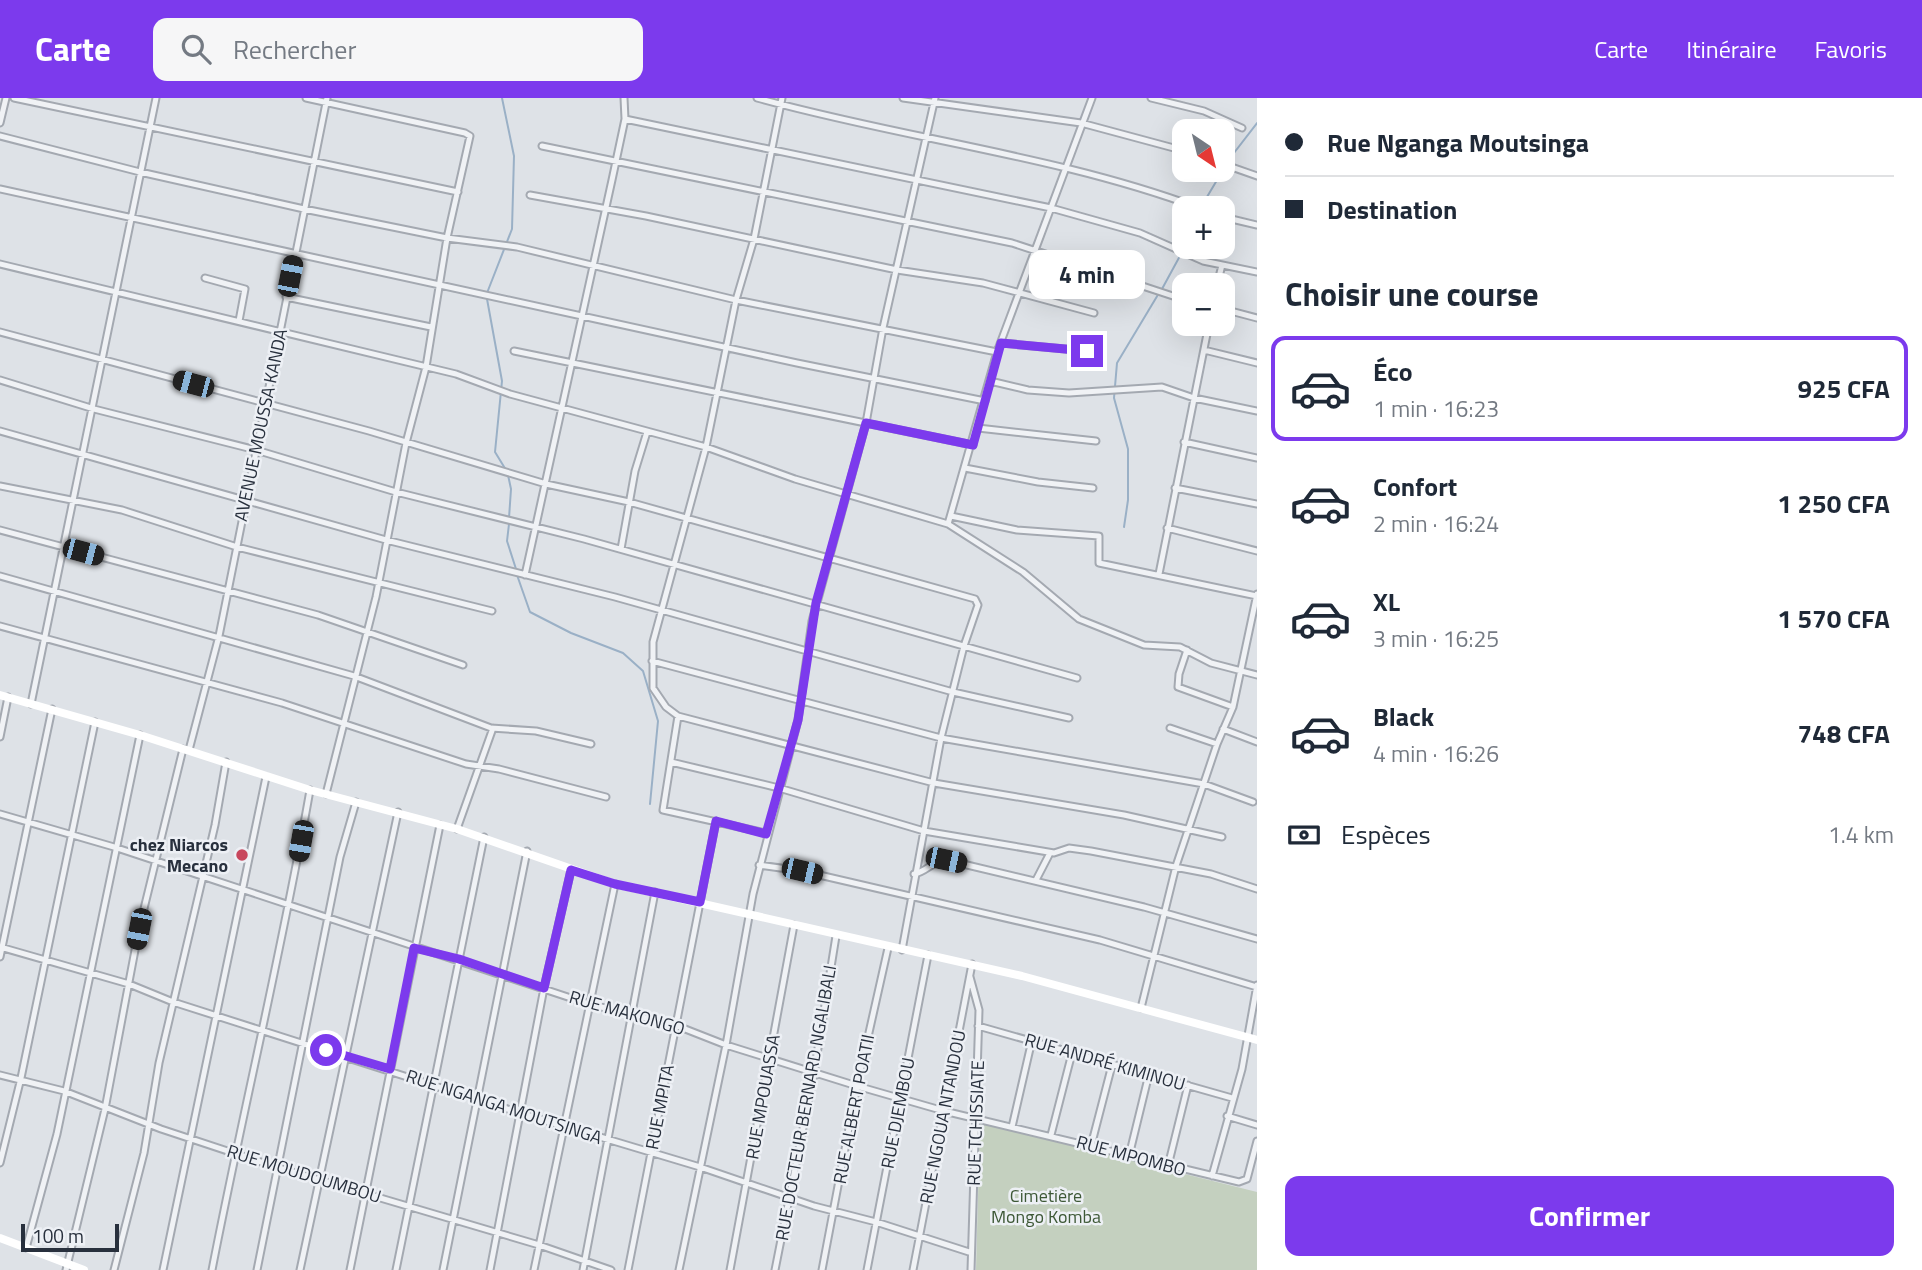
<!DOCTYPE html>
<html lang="fr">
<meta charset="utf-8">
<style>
:root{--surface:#fff;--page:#f6f6f7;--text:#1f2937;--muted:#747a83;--line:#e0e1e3;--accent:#7c3aed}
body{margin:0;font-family:"Titillium Web",sans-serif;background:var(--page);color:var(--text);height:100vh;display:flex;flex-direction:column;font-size:26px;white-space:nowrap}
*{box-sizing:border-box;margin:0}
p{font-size:23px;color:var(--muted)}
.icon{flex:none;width:38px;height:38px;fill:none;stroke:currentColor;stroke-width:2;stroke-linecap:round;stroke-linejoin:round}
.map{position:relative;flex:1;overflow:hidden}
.sheet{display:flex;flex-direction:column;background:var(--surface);width:665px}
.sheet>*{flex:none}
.banner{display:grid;align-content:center;height:154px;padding:0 28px;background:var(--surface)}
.needle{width:46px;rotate:145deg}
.controls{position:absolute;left:1172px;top:21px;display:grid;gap:14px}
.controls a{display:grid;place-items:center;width:63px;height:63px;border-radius:14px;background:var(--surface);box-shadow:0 7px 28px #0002;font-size:35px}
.scale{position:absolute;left:21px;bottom:18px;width:98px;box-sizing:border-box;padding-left:7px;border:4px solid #28303d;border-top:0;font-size:19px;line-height:24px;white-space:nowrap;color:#28303d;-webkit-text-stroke:5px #edf0f5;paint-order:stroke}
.end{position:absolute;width:32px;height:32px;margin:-16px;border:9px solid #7c3aed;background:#fff;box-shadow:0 0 0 4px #fff}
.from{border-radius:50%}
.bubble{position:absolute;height:49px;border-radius:14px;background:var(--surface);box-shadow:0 7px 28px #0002;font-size:23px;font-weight:700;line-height:49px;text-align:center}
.car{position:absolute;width:21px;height:42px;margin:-21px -10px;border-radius:9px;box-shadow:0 0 5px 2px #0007;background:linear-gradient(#222 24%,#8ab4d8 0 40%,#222 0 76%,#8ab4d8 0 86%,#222 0)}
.banner b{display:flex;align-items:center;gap:24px;height:66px;font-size:26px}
.banner b+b{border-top:2px solid var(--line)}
.banner i{width:18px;height:18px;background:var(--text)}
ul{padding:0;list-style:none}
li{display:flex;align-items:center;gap:21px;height:105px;margin:0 14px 10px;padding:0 14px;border:4px solid transparent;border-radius:14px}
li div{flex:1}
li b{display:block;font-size:26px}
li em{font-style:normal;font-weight:700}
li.on{border-color:var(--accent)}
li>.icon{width:63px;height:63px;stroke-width:1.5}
h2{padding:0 28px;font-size:32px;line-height:84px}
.pay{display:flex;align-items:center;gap:18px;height:77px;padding:0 28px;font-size:26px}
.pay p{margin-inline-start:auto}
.button{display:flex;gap:14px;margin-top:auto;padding:14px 28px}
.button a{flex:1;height:80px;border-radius:14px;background:var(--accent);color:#fff;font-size:28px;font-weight:700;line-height:80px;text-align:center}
header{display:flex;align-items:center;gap:42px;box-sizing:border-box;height:98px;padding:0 35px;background:var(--accent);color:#fff}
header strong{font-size:33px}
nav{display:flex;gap:38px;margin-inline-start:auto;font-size:24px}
.search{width:490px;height:63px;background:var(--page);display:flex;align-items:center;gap:18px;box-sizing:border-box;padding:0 24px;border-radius:14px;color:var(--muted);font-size:26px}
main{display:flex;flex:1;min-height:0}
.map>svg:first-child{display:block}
.green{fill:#c4d0bf}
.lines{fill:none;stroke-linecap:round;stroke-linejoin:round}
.stream{stroke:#9ab0c6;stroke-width:2}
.street-casing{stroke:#a4a9b1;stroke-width:9}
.street{stroke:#f0f2f5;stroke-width:5}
.secondary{stroke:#fff;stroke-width:8}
.route{stroke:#7c3aed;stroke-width:9}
.poi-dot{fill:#c8475d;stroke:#edf0f5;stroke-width:2.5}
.labels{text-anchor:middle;stroke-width:5;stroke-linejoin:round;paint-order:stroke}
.street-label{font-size:18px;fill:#28303d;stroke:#edf0f5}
.poi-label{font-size:18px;font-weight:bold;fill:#28303d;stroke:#edf0f5;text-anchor:end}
.park-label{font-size:18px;fill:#3d5836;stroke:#edf0f5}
</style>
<header>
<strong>Carte</strong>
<div class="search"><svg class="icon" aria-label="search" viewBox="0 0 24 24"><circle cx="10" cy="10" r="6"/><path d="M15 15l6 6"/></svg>Rechercher</div>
<nav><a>Carte</a><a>Itinéraire</a><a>Favoris</a></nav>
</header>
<main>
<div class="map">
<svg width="1257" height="1172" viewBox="0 0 1257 1172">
<rect width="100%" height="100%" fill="#dee2e7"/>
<path class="green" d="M980,1025L1257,1094V1172H976Z"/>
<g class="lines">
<path class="stream" d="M1227,64L1257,25
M1201,109L1223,72
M1162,191L1181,156
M487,195L512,131L514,58L502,0
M487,201L502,283L495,354L506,372
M508,377L511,391L509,420
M509,426L507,443L516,471
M1124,429L1128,402V351L1114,300L1117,265L1159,195
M517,477L530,514L571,535L623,555L643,573L658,623L650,706"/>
<defs>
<path id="street" d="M14,0L458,94
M306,0L465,35L470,38L447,140L426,269L406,345L376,499L326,696
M757,0C904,41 1056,57 1199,110
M782,0L754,141L736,202L706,349L653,544V590L666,609L678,618L934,685L1124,717L1222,739
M903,0L1081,25L1185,53
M1151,0L1204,13L1242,30
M625,21L1051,110L1140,135L1203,163L1257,174
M0,25L6,0
M0,38L140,74L304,111L447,140L517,149L736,202L997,254
M542,48L1012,145L1185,202
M1223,66L1257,78
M0,91L797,265L985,303
M530,97L646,118L897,172L983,185L1094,215
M1223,119L1257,127
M0,166L456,276L510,296L706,349L795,381L948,426L1023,474L1079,521L1144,547L1180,549L1211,565L1257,577
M205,180L245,191L239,223
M1217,187L1222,167
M286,199L431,229
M1223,211L1257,220
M0,234L369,333L546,386L629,404L975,501L978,507L964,548L941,640L902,852
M1001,245L1087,253
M1204,252L1257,265
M514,253L973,347
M0,282L94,311L256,352L396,394L584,441L1077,580
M990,283L1028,292L1069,295L1162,289L1194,300L1257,313
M978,330L1096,343
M0,333L386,442L615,499L953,594L1069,620
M1184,344L1257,360
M965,370L1038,384L1093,390
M0,388L122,412L237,449L492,513
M1175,390L1257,406
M951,418L1017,432L1099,438V465L1257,498
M948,426L997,254L1092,0
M1167,430L1257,453
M0,432L318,517L463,567
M621,451L635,373L647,334
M1159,476L1209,226
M525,477L612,82L625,21L624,0
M0,478L354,578L491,630L536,633L591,646
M0,528L282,605L466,666L499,671L606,699
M1187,552L1179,576L1178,589L1233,609
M652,563L941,640L1204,686L1253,704
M31,606L156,0
M678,618L663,712L766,735
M1170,630L1217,646
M1223,631L1257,644
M0,639L8,599
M189,652L219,538L327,0
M671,664L779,690L924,733L1054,755L1069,750L1091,753L1211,776L1257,791
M0,716L114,749L589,906L675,927L726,947L857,988L944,1013L1239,1084L1247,1081L1257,1043
M457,731L493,630
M759,767L802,773L1100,842L1257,889
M914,776C927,774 933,762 946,762L1144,809L1257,841
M1036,782L1050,755
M0,849L129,886L173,904L520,1015L700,1069L814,1108L876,1124L969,1154
M0,859L52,611
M970,879L979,912L971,1172
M1141,910L1176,768L1217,646L1233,609L1257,496
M978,928L1232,1000
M0,977L64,993L161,1031L279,1070L539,1147L611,1172
M1227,1018L1257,1027
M1012,1029L1032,942
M1051,1037L1072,955
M1091,1048L1112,967
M1129,1058L1149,976
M0,1065L21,980L95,624
M1168,1068L1188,987
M1212,1078L1242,971L1257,887
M26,1150L57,1036L140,637
M66,1172L105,1011L139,831L183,651
M114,1172L144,1055L159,965L215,727L226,664
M163,1172L266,679
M212,1172C243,1012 282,853 310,692
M257,1172L340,759L356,704
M300,1172L398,714
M350,1172L440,727
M396,1172L484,739
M443,1172L527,753
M490,1172L544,890L571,772
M534,1172L615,786
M583,1172L655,794
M628,1172L716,723
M679,1172L726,947L753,796L798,622L812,523L866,325L883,230L935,0
M730,1172L794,827
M775,1172L814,975L836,838
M822,1172L857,988L888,850
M867,1172L928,857
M913,1172L972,866"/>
</defs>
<use href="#street" class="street-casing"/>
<use href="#street" class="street"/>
<path class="secondary" d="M0,597L140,637L310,692L457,731L615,786L1022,878L1257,942
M0,1140L84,1172"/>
</g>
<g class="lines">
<path class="route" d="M326,952L390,971L414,850L459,861L544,890L571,772L615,786L700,804L716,723L766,736L798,622L816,505L866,325L973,347L1001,245L1087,253"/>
</g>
<circle class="poi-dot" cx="242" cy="757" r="7"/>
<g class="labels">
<g class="street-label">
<text transform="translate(261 327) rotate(-78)" y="6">AVENUE MOUSSA KANDA</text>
<text transform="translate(627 915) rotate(16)" y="6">RUE MAKONGO</text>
<text transform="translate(1105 964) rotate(16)" y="6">RUE ANDRÉ KIMINOU</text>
<text transform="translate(763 999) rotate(-80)" y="6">RUE MPOUASSA</text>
<text transform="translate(806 1005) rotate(-80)" y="6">RUE DOCTEUR BERNARD NGALIBALI</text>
<text transform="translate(504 1009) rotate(18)" y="6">RUE NGANGA MOUTSINGA</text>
<text transform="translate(660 1009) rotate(-79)" y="6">RUE MPITA</text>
<text transform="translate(854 1011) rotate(-79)" y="6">RUE ALBERT POATII</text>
<text transform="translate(898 1015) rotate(-79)" y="6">RUE DJEMBOU</text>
<text transform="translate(943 1019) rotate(-79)" y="6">RUE NGOUA NTANDOU</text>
<text transform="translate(976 1025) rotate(-88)" y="6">RUE TCHISSIATE</text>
<text transform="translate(1131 1058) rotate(15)" y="6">RUE MPOMBO</text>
<text transform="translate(304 1076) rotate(17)" y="6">RUE MOUDOUMBOU</text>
</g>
<g class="poi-label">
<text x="228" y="753">chez Niarcos<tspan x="228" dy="21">Mecano</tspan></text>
</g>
<g class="park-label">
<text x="1046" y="1104">Cimetière<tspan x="1046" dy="21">Mongo Komba</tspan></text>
</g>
</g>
</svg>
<div class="controls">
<a><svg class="needle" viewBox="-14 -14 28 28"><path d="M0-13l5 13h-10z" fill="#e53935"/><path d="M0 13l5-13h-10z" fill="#747a83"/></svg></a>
<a>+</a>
<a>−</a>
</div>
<div class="scale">100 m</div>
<i class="end from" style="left:326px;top:952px"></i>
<i class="end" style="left:1087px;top:253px"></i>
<div class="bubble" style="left:1029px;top:152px;width:116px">4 min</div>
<i class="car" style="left:290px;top:178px;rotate:11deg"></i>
<i class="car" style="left:193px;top:286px;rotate:285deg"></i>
<i class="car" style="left:83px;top:454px;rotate:105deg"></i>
<i class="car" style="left:301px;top:743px;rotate:190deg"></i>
<i class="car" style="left:946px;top:762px;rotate:102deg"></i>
<i class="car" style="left:802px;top:773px;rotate:103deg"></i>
<i class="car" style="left:139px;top:831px;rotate:191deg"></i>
</div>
<section class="sheet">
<div class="banner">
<b><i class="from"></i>Rue Nganga Moutsinga</b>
<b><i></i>Destination</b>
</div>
<h2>Choisir une course</h2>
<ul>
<li class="on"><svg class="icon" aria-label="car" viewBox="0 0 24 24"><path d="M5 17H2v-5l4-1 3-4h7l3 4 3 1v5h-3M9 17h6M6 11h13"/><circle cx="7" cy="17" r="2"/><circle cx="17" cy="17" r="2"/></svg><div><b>Éco</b><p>1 min · 16:23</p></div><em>925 CFA</em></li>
<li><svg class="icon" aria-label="car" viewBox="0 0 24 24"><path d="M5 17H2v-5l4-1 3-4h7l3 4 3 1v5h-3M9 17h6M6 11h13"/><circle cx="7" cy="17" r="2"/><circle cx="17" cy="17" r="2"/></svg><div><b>Confort</b><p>2 min · 16:24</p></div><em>1 250 CFA</em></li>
<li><svg class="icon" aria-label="car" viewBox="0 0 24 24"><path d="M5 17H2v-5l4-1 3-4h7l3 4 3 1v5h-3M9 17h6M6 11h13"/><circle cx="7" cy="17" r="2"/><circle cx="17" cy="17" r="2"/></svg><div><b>XL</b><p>3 min · 16:25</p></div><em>1 570 CFA</em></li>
<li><svg class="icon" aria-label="car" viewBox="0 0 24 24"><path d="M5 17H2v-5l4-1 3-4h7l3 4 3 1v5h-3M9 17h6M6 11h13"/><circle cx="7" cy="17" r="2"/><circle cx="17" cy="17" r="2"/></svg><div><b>Black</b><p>4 min · 16:26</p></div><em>748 CFA</em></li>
</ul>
<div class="pay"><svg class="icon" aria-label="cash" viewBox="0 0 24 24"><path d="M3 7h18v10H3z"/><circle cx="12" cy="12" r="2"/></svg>Espèces<p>1.4 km</p></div>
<div class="button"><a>Confirmer</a></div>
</section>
</main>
